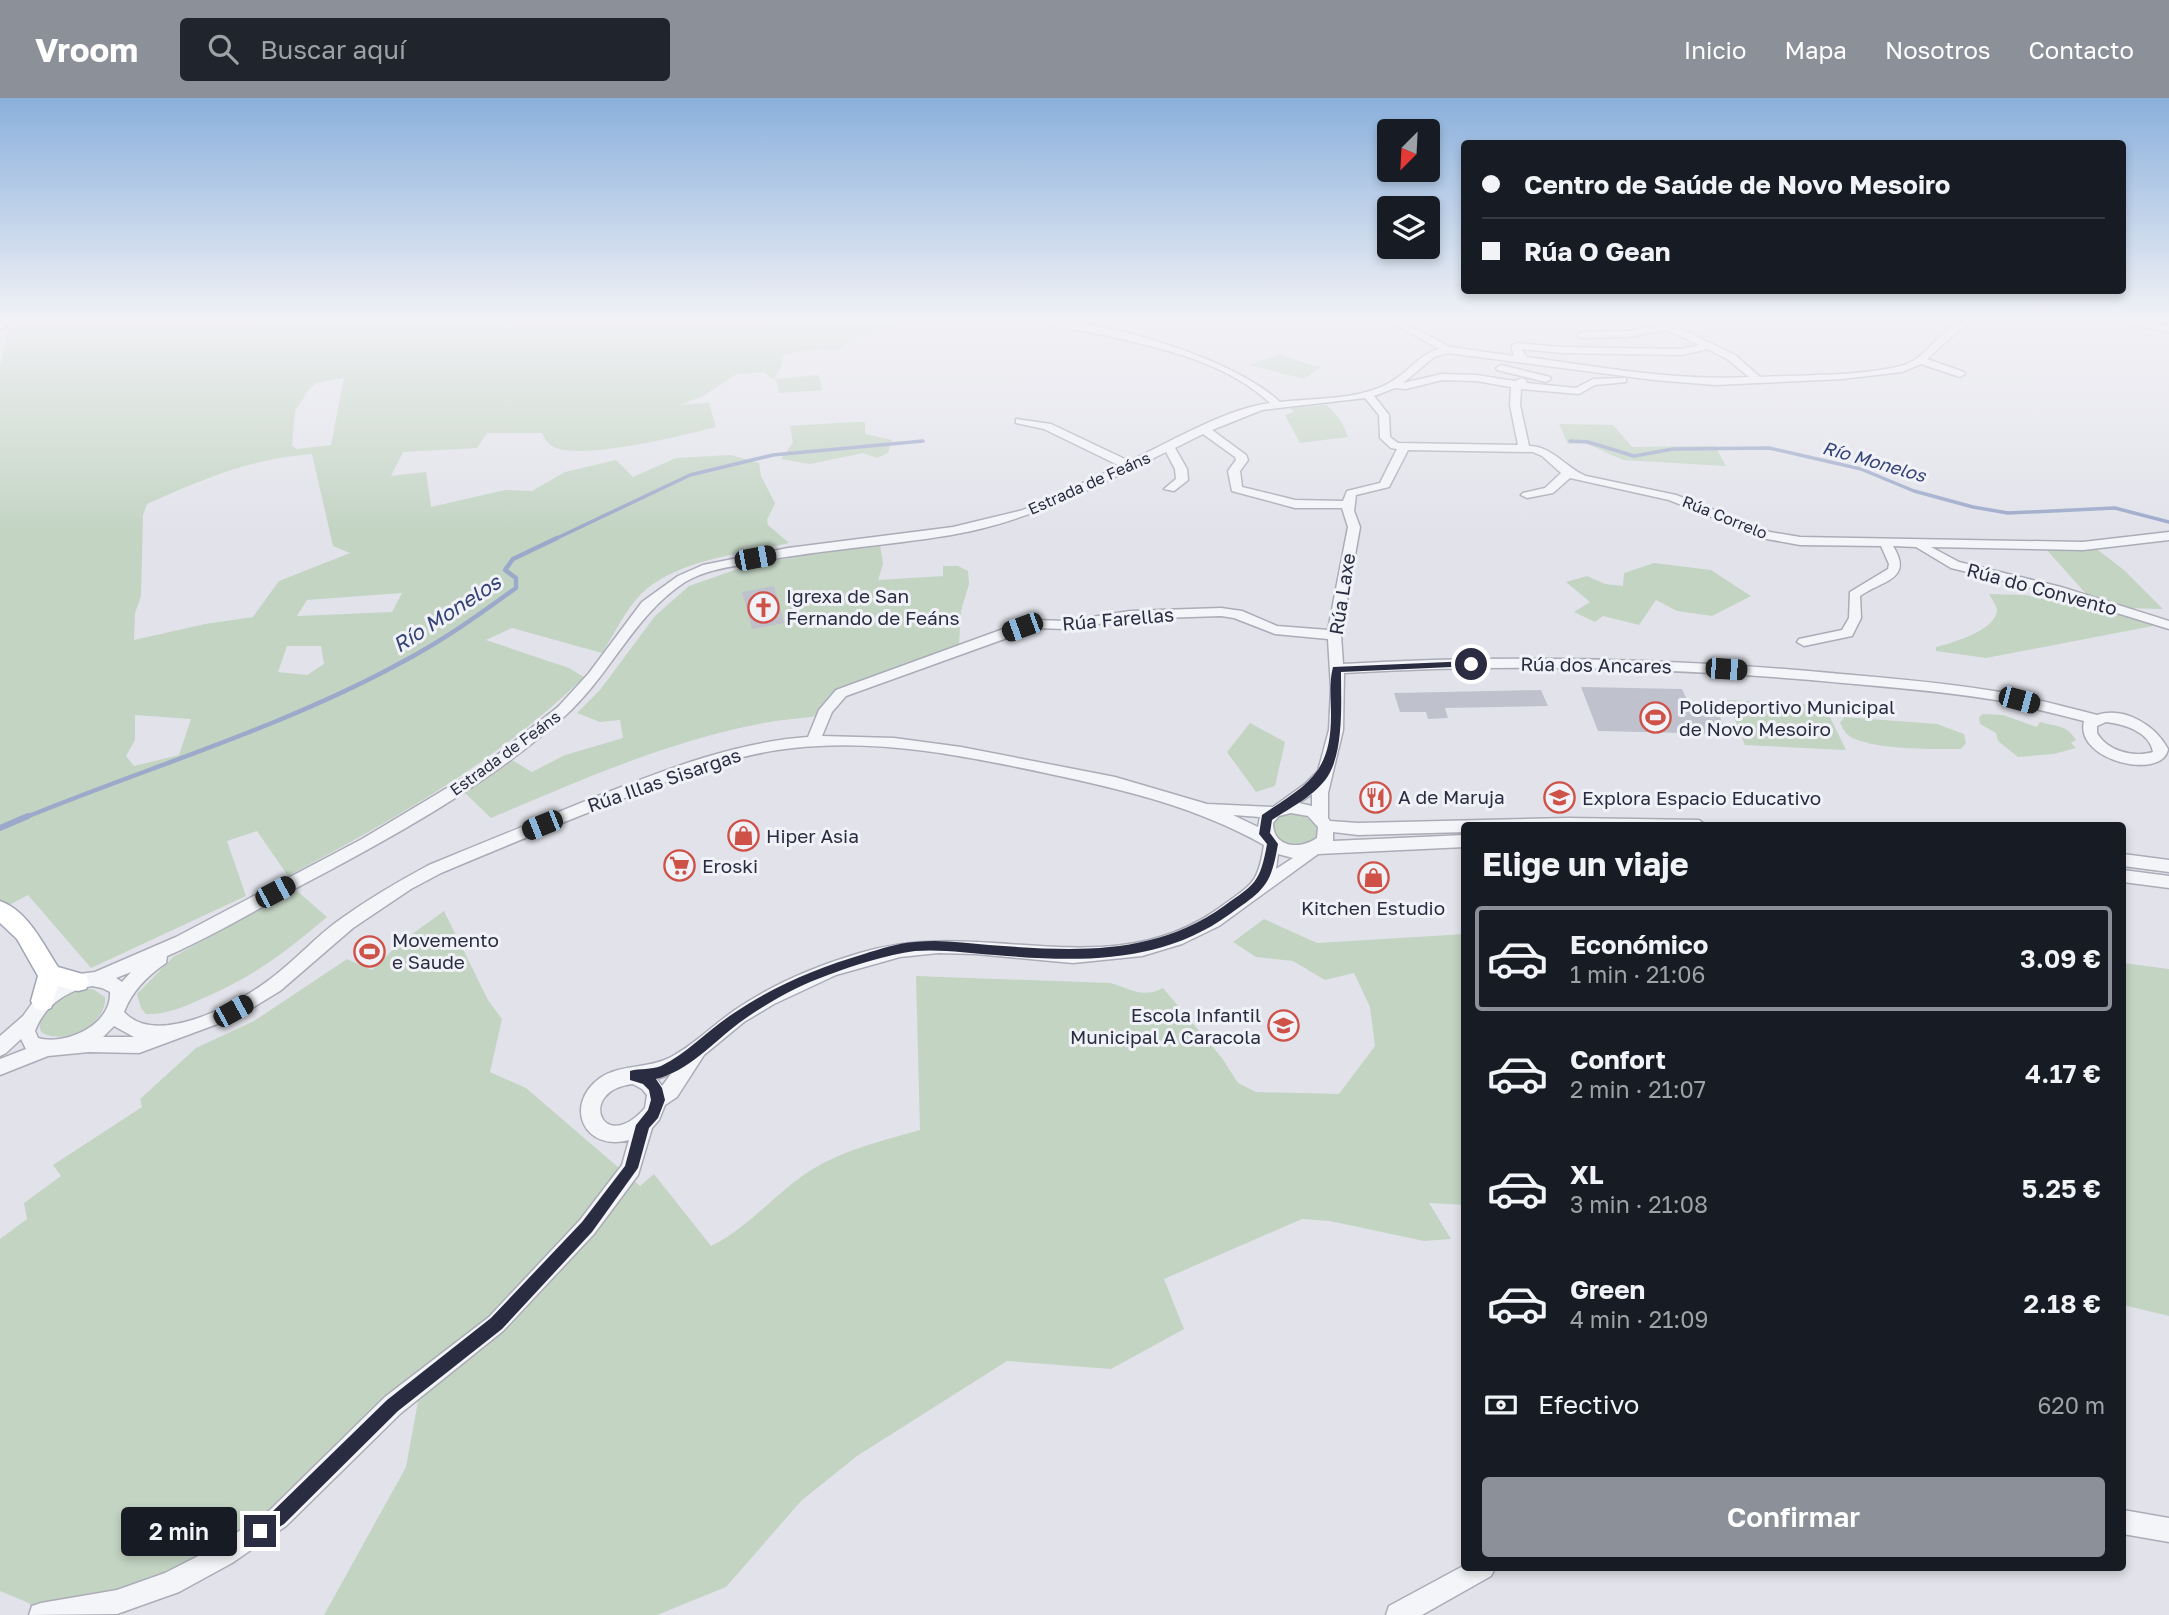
<!DOCTYPE html>
<html lang="es">
<meta charset="utf-8">
<style>
:root{--surface:#171b24;--page:#20242c;--text:#f1f3f6;--muted:#9ea1a6;--line:#363941;--accent:#8c9099}
body{margin:0;font-family:"Golos Text",sans-serif;background:var(--page);color:var(--text);height:100vh;display:flex;flex-direction:column;font-size:26px;white-space:nowrap}
*{box-sizing:border-box;margin:0}
p{font-size:23px;color:var(--muted)}
.icon{flex:none;width:38px;height:38px;fill:none;stroke:currentColor;stroke-width:2;stroke-linecap:round;stroke-linejoin:round}
.map{position:relative;flex:1;overflow:hidden}
.sheet{position:absolute;left:1461px;top:724px;width:665px;height:749px;display:flex;flex-direction:column;background:var(--surface);border-radius:7px;box-shadow:0 4px 10px #0003}
.sheet>*{flex:none}
.guide{position:absolute;left:1461px;top:42px;width:665px;height:154px;border-radius:7px;box-shadow:0 4px 10px #0003;display:grid;align-content:center;height:154px;padding:0 21px;background:var(--surface)}
.needle{width:46px;rotate:204deg}
.buttons{position:absolute;left:1377px;top:21px;display:grid;gap:14px}
.buttons a{display:grid;place-items:center;width:63px;height:63px;border-radius:7px;background:var(--surface);box-shadow:0 4px 10px #0003;font-size:35px}
.end{position:absolute;width:32px;height:32px;margin:-16px;border:9px solid #2a2d42;background:#fff;box-shadow:0 0 0 4px #fff}
.from{border-radius:50%}
.bubble{position:absolute;height:49px;border-radius:7px;background:var(--surface);box-shadow:0 4px 10px #0003;font-size:23px;font-weight:600;line-height:49px;text-align:center}
.car{position:absolute;width:21px;height:42px;margin:-21px -10px;border-radius:9px;box-shadow:0 0 5px 2px #0007;background:linear-gradient(#222 24%,#8ab4d8 0 40%,#222 0 76%,#8ab4d8 0 86%,#222 0)}
.guide b{display:flex;align-items:center;gap:24px;height:66px;font-size:26px}
.guide b+b{border-top:2px solid var(--line)}
.guide i{width:18px;height:18px;background:var(--text)}
ul{padding:0;list-style:none}
li{display:flex;align-items:center;gap:21px;height:105px;margin:0 14px 10px;padding:0 7px;border:4px solid transparent;border-radius:7px}
li div{flex:1}
li b{display:block;font-size:26px}
li em{font-style:normal;font-weight:600}
li.active{border-color:var(--accent)}
li>.icon{width:63px;height:63px;stroke-width:1.5}
h2{padding:0 21px;font-size:32px;line-height:84px}
.pay{display:flex;align-items:center;gap:18px;height:77px;padding:0 21px;font-size:26px}
.pay p{margin-inline-start:auto}
.action{display:flex;gap:14px;margin-top:auto;padding:14px 21px}
.action a{flex:1;height:80px;border-radius:7px;background:var(--accent);color:#fff;font-size:28px;font-weight:600;line-height:80px;text-align:center}
header{display:flex;align-items:center;gap:42px;box-sizing:border-box;height:98px;padding:0 35px;background:var(--accent);color:#fff}
header strong{font-size:33px}
nav{display:flex;gap:38px;margin-inline-start:auto;font-size:24px}
.search{width:490px;height:63px;background:var(--page);display:flex;align-items:center;gap:18px;box-sizing:border-box;padding:0 24px;border-radius:7px;color:var(--muted);font-size:26px}
.map>svg:first-child{display:block}
.green{fill:#c3d4c3;fill-rule:evenodd}
.lines{fill:none;stroke-linecap:round;stroke-linejoin:round}
.stream-far2{stroke:#9da9ca;stroke-width:3.5}
.stream-far1{stroke:#9da9ca;stroke-width:4.5}
.stream{stroke:#9da9ca;stroke-width:6}
.building{fill:#bfc1cd}
.minor-casing{stroke:#abacb8;stroke-width:3}
.major-casing{stroke:#a1a5b6;stroke-width:3}
.highway-casing{stroke:#898da1;stroke-width:4}
.minor{fill:#f4f5f8;fill-rule:evenodd}
.major{fill:#fff;fill-rule:evenodd}
.highway{fill:#fff;fill-rule:evenodd}
.route{fill:#2a2d42}
.labels{text-anchor:middle;stroke-width:6;stroke-linejoin:round;paint-order:stroke}
.far-street-label{font-size:16px;fill:#2a2d42;stroke:#f1f2f7}
.far-water-label{font-size:18px;font-style:italic;fill:#344376;stroke:#f1f2f7}
.street-label{font-size:19px;fill:#2a2d42;stroke:#f1f2f7}
.poi-label{font-size:19px;fill:#2a2d42;stroke:#f1f2f7;text-anchor:start}
.water-label{font-size:21px;font-style:italic;fill:#344376;stroke:#f1f2f7}
</style>
<header>
<strong>Vroom</strong>
<div class="search"><svg class="icon" aria-label="search" viewBox="0 0 24 24"><circle cx="10" cy="10" r="6"/><path d="M15 15l6 6"/></svg>Buscar aquí</div>
<nav><a>Inicio</a><a>Mapa</a><a>Nosotros</a><a>Contacto</a></nav>
</header>
<div class="map">
<svg width="2169" height="1517" viewBox="0 0 2169 1517">
<rect width="100%" height="100%" fill="#e2e3ea"/>
<path class="green" d="M11,221H905L908,227L865,237L836,252L815,251L783,257L782,267L774,281L819,277L822,292L779,295L777,284L763,274L735,277L703,298L680,307L709,305L716,329C685,337 578,364 552,348C547,345 544,339 542,335H487L477,350L403,354L391,378L426,374L431,409L505,392L532,393L565,374L616,362L633,379L676,360L731,357L759,365L761,378L775,405L767,422L768,427L789,445C741,456 677,461 641,496C625,512 614,537 602,555L512,530L486,542L569,570L584,579C497,664 395,721 288,778L257,733L227,743L246,798L91,870L28,797L0,812V268ZM344,280L331,347L297,351L292,348L295,313L308,293L316,285ZM312,356L333,448L350,455L279,483L253,519L205,526L134,542L135,515L141,498L143,417L147,406C201,382 252,360 312,356ZM402,495L392,514L297,518L307,502ZM287,548H321L324,566L307,577L278,574ZM135,617L191,621L179,657L134,668L126,658L135,642Z
M1280,256L1314,268H1322L1304,281L1250,267Z
M1327,307L1341,323L1348,339L1300,345L1285,317L1294,314L1290,310Z
M854,324H865V336L892,342L888,355L877,360L863,355L810,366L781,361L793,345L790,328Z
M1559,326L1613,327L1632,349L1715,348L1726,368L1623,362L1585,345L1568,346Z
M880,446L883,466L878,482L943,478V468H958L968,473L969,486L961,513L959,547L838,593L828,601L818,618C797,621 775,622 754,627C664,645 576,684 491,720L465,695L512,662L532,674L565,657L623,640L620,622L600,624L577,615L600,592L655,518L689,488L752,466Z
M2094,449L2124,472L2163,511L2124,510L2088,498L2046,451Z
M1654,465L1711,472L1751,498L1712,518L1677,513L1656,502L1639,527L1603,518L1595,524L1574,514L1590,504L1566,484L1587,478L1605,486L1623,488L1624,475Z
M1989,496L2025,497L2083,509L2085,505L2158,527L1986,560L1936,553V549C1951,545 1998,532 1997,511C1996,507 1991,500 1989,496Z
M1727,602L1824,607L1846,652L1745,647Z
M1983,616L2003,617L2037,629L2040,624C2057,629 2066,626 2076,642L2071,645L2076,650L2054,656L2018,659L1998,643L1996,635L1980,626L1979,619Z
M1844,619L1937,626L1964,636L1966,645L1961,651C1931,651 1882,652 1855,641C1847,638 1844,633 1840,625Z
M1250,625L1285,644L1275,688L1256,694L1227,654Z
M1298,715L1315,724L1318,738L1305,748L1286,747L1276,740L1273,725L1280,718Z
M296,792L327,819C283,856 252,880 199,902C182,910 164,917 146,916L141,910L137,896L173,859Z
M444,813L488,902L502,921L490,974L526,990L640,1088L654,1076L711,1148C747,1130 772,1099 805,1076C839,1053 881,1043 920,1032L916,878L1110,885C1130,890 1142,901 1163,890L1222,960L1238,985L1256,994L1339,996L1375,948L1370,909L1354,875L1325,882L1293,863L1256,859L1233,844L1264,821L1317,845L1465,836V1107L1429,1105L1451,1141L1424,1143L1330,1123L1302,1121L1164,1181L1184,1231L1111,1271L1007,1263L857,1358L801,1403L726,1489L657,1517H324L406,1369L419,1298L287,1424L207,1477L124,1516L37,1517L29,1505L0,1493V1141L27,1121L24,1105L61,1078L53,1067L142,1009L140,1001L196,950L254,923L347,861L372,872L401,844Z
M2123,865L2169,871V1218L2123,1207Z
M84,891H93L105,899C107,927 64,949 41,934C33,911 65,895 84,891Z"/>
<g class="lines">
<path class="stream-far2" d="M1570,343L1588,344L1634,358L1673,351L1769,350L1861,371L1914,393L1973,409L2008,415L2115,410L2169,424
M553,442L690,377L773,357L923,343"/>
<path class="stream-far1" d="M24,720C151,668 284,629 404,563C444,542 480,516 516,490V480L505,472L513,461L557,440"/>
<path class="stream" d="M0,730L28,718"/>
</g>
<path class="building" d="M774,488L784,525L752,531L742,494Z
M1581,589L1682,591L1689,606L1714,607L1728,636L1598,633Z
M1541,592L1548,608L1445,610L1448,620L1428,621L1426,614H1400L1394,595Z"/>
<g class="lines">
<defs>
<path id="minor" d="M1002,221H1027L1006,226L1003,225Z
M1036,221C1101,221 1232,259 1280,304C1315,300 1359,302 1389,285C1408,275 1418,257 1439,251L1385,221H1397L1450,249L1514,258L1511,248L1516,245L1562,249L1682,251L1699,247L1667,232L1627,239L1582,240L1577,237L1582,234L1627,233L1658,228L1648,221H1661L1735,257L1760,279C1802,277 1862,278 1901,268C1933,259 1941,221 1977,221L1957,234L1927,261L1964,274L1965,276L1960,279L1921,266L1902,274L1842,281L1715,287L1654,282L1448,255L1434,259L1403,285L1442,276L1476,277L1515,283L1522,280L1527,283L1526,285L1576,290L1593,281L1626,280V284L1595,287L1579,296L1521,291L1520,307L1529,348C1552,348 1566,370 1586,378L1676,397L1770,434L1800,439L2083,444L2169,434V442L2083,452L1931,449L1959,464L2061,489L2169,523V531L2052,495L1951,470L1916,449L1893,448C1914,482 1882,482 1860,498L1861,520L1852,538L1804,548L1797,544L1799,541L1842,532L1849,520L1850,494L1888,471L1889,466L1881,448L1800,447L1767,441L1669,402L1570,380L1553,395L1527,400L1521,397L1523,395L1545,390L1561,375L1542,358L1533,354L1408,352L1389,389L1356,397L1354,413L1360,429L1341,537L1343,566C1499,557 1654,560 1809,573C1871,579 1933,583 1994,593C2029,599 2063,608 2097,617C2125,608 2156,628 2168,651C2163,683 2074,663 2084,623C2055,616 2026,608 1996,602C1935,592 1873,588 1811,582C1655,569 1500,566 1344,575L1343,632L1328,695V720L1330,723L1358,725L1568,720L1699,722L1707,728H1465V734L1358,737L1333,734V743L1465,737V749L1318,756L1219,828L1182,846L1142,858L1073,865L976,856L938,855L900,859L836,877L774,906L744,924L704,957L677,999L665,1007L659,1022L652,1030L638,1077L594,1136L503,1233L401,1315L286,1428L232,1465L179,1494L117,1516L29,1517L32,1508L41,1505L117,1492L165,1475L216,1449L270,1412L385,1299L489,1219L580,1122L622,1067L629,1042C584,1054 563,1007 600,980C620,966 649,971 671,959C694,947 713,927 735,912C773,886 816,868 860,855C982,817 1110,891 1222,808C1252,786 1258,786 1264,747C1197,709 1125,692 1050,676C966,658 879,640 793,650C728,657 667,683 607,707C551,729 496,752 441,775L411,791L353,830L280,893L239,918L139,955L89,954L48,958L0,977V961L26,951L21,941L6,955L0,958V938L23,918L33,904L58,884L79,876L95,874L176,839L362,741L482,669L558,609L589,575L642,504L678,478L703,467L788,450L953,429L1023,412L1120,368L1044,331L1016,325V321L1051,326L1129,363C1169,345 1227,310 1270,305C1224,262 1153,248 1094,235C1076,231 1051,230 1036,221ZM1521,251L1562,255L1682,257L1707,251L1727,261L1749,279C1674,283 1600,269 1527,259ZM1442,282L1476,283L1511,289L1510,307L1518,347L1398,345L1390,339L1389,317L1374,298L1395,290L1406,291ZM1365,300L1379,317L1380,340L1391,350L1397,351L1380,385L1347,393L1343,403L1295,402L1242,389L1240,373L1248,362L1246,357L1212,332L1262,312ZM1203,336L1235,359L1236,362L1228,373L1232,393L1295,410H1342L1348,429L1328,532L1277,528L1242,513L1221,510L1130,513L1066,523L1035,522L1017,526L836,592L819,612L808,639C735,644 665,672 598,698C541,721 485,744 429,767C399,783 370,800 342,820C316,838 295,863 269,882C237,906 157,950 124,914C132,893 147,878 166,865L167,858C213,838 256,812 300,788C393,739 488,687 566,617C611,576 634,517 685,484C705,472 729,469 751,465C817,452 885,448 951,437C1028,424 1097,388 1166,354L1175,371L1176,381L1164,391L1174,393L1188,382L1187,371L1175,350ZM1221,518L1234,520L1275,536L1328,541L1331,590L1329,632L1318,673L1305,686L1273,709L1207,706L1115,679L961,649L894,640L822,638L832,614L846,598L1035,530L1066,531L1130,521ZM2106,624C2124,626 2150,634 2153,654C2134,660 2107,653 2097,635V628ZM1312,696V708L1299,705ZM1291,715L1308,718L1318,729L1317,740C1300,752 1273,750 1273,725L1279,718ZM1233,717L1260,719L1258,729ZM1278,756L1293,760L1276,771ZM131,874L122,884L116,880ZM92,888L102,890L110,894C112,927 65,948 38,940L35,933C44,908 67,892 92,888ZM114,928L134,939H103ZM671,976L662,988L657,981ZM633,986L642,991L647,997L645,1010C602,1059 576,992 633,986Z
M1982,221H2068L2064,224H1986Z
M2108,221H2131L2169,228V234Z
M1501,267L1550,279L1551,281L1546,284L1497,272L1496,270Z
M2123,756L2169,762V774L2123,768Z
M2123,772L2169,778V790L2123,784Z
M2123,1412L2169,1420V1444L2123,1436Z
M1465,1467V1470H1495L1491,1478L1422,1517H1386L1389,1508Z"/>
<path id="major" d="M0,803C28,813 43,846 58,869L86,877L89,884L86,891L78,893L58,888L51,910L43,913L35,910L31,903L38,878L17,841L0,825Z"/>
<path id="highway" d="M0,221H8L5,229L0,230Z"/>
</defs>
<use href="#minor" class="minor-casing"/>
<use href="#major" class="major-casing"/>
<use href="#highway" class="highway-casing"/>
<use href="#minor" class="minor"/>
<use href="#major" class="major"/>
<use href="#highway" class="highway"/>
</g>
<linearGradient id="sky" x2="0" y2="1"><stop stop-color="#8ab0dc"/><stop offset="0.51" stop-color="#f2f2f6"/><stop offset="1" stop-color="#f2f2f6" stop-opacity="0"/></linearGradient>
<rect width="2169" height="434" fill="url(#sky)"/>
<path class="route" d="M1471,563L1474,564V568L1341,574C1341,604 1344,652 1328,678C1316,697 1290,710 1272,722L1270,735L1278,746C1271,788 1264,792 1230,816C1160,867 1077,864 995,857C969,855 941,851 915,853C886,857 855,867 828,877C797,888 765,906 739,925C714,944 687,974 656,981L662,990L665,1002L658,1020L649,1030L638,1070L592,1134L502,1231L398,1313L284,1426L260,1441L254,1439L252,1433L254,1427L272,1414L387,1302L491,1220L582,1124L625,1068L636,1027L648,1012L651,1002L649,992L643,986L630,982V973C640,970 651,972 661,968C688,955 709,931 734,915C774,888 817,870 864,856C880,851 898,845 915,844C940,841 965,845 989,847C1072,853 1153,859 1224,808C1255,786 1260,785 1267,746L1259,736L1262,717C1306,687 1331,677 1331,617C1331,602 1329,583 1333,569Z"/>
<defs>
<symbol id="church-ring" viewBox="-11 -11 22 22"><circle r="9.5" fill="#f1f2f7" stroke="#ce5248" stroke-width="1.5"/><path d="M-1.2-6h2.4v3.5h3.3v2.4h-3.3V6h-2.4V-.1h-3.3v-2.4h3.3Z" fill="#ce5248"/></symbol>
<symbol id="stadium-ring" viewBox="-11 -11 22 22"><circle r="9.5" fill="#f1f2f7" stroke="#ce5248" stroke-width="1.5"/><path d="M0-5a6.5 5 0 1 0 0 10a6.5 5 0 1 0 0-10ZM-3.5-1.8h7v3.6h-7Z" fill="#ce5248"/></symbol>
<symbol id="restaurant-ring" viewBox="-11 -11 22 22"><circle r="9.5" fill="#f1f2f7" stroke="#ce5248" stroke-width="1.5"/><path d="M-5-6h1v4h1v-4h1v4h1v-4h1v5L-1.5 .5V6h-2V.5L-5-1ZM5-6V6H3V1.5H1.5Q1.5-4 5-6Z" fill="#ce5248"/></symbol>
<symbol id="school-ring" viewBox="-11 -11 22 22"><circle r="9.5" fill="#f1f2f7" stroke="#ce5248" stroke-width="1.5"/><path d="M0-5L7-2L0 1L-7-2ZM-4 1L0 2.5L4 1V4Q0 6-4 4Z" fill="#ce5248"/></symbol>
<symbol id="shop-ring" viewBox="-11 -11 22 22"><circle r="9.5" fill="#f1f2f7" stroke="#ce5248" stroke-width="1.5"/><path d="M-5-2.5h2.3a2.7 3.5 0 0 1 5.4 0H5L5.5 6h-11ZM-1.5-2.5h3a1.5 2.3 0 0 0-3 0Z" fill="#ce5248"/></symbol>
<symbol id="supermarket-ring" viewBox="-11 -11 22 22"><circle r="9.5" fill="#f1f2f7" stroke="#ce5248" stroke-width="1.5"/><path d="M-6-5.5h2.5l.6 2H6L4.5 2H-2.5L-4.4-4H-6ZM-1.5 3.2a1.3 1.3 0 1 0 .1 0ZM3 3.2a1.3 1.3 0 1 0 .1 0Z" fill="#ce5248"/></symbol>
</defs>
<g fill-rule="evenodd">
<use href="#church-ring" x="746" y="492" width="35" height="35"/>
<use href="#stadium-ring" x="1638" y="602" width="35" height="35"/>
<use href="#restaurant-ring" x="1358" y="682" width="35" height="35"/>
<use href="#school-ring" x="1542" y="682" width="35" height="35"/>
<use href="#shop-ring" x="726" y="720" width="35" height="35"/>
<use href="#supermarket-ring" x="662" y="750" width="35" height="35"/>
<use href="#shop-ring" x="1356" y="762" width="35" height="35"/>
<use href="#stadium-ring" x="352" y="836" width="35" height="35"/>
<use href="#school-ring" x="1266" y="910" width="35" height="35"/>
</g>
<g class="labels">
<g class="far-street-label">
<text transform="translate(1089 385) rotate(-24)" y="6">Estrada de Feáns</text>
<text transform="translate(1725 419) rotate(22)" y="6">Rúa Correlo</text>
<text transform="translate(505 655) rotate(-36)" y="6">Estrada de Feáns</text>
</g>
<g class="far-water-label">
<text transform="translate(1874 364) rotate(16)" y="6">Río Monelos</text>
</g>
<g class="street-label">
<text transform="translate(2042 491) rotate(15)" y="7">Rúa do Convento</text>
<text transform="translate(1342 496) rotate(-81)" y="7">Rúa Laxe</text>
<text transform="translate(1118 521) rotate(-5)" y="7">Rúa Farellas</text>
<text transform="translate(1596 567) rotate(1)" y="7">Rúa dos Ancares</text>
<text transform="translate(664 682) rotate(-19)" y="7">Rúa Illas Sisargas</text>
</g>
<g class="poi-label">
<text x="786" y="505">Igrexa de San<tspan x="786" dy="22">Fernando de Feáns</tspan></text>
<text x="1679" y="616">Polideportivo Municipal<tspan x="1679" dy="22">de Novo Mesoiro</tspan></text>
<text x="1398" y="706">A de Maruja</text>
<text x="1582" y="707">Explora Espacio Educativo</text>
<text x="766" y="745">Hiper Asia</text>
<text x="702" y="775">Eroski</text>
<text x="1373" y="817" text-anchor="middle">Kitchen Estudio</text>
<text x="392" y="849">Movemento<tspan x="392" dy="22">e Saude</tspan></text>
<text x="1261" y="924" text-anchor="end">Escola Infantil<tspan x="1261" dy="22">Municipal A Caracola</tspan></text>
</g>
<g class="water-label">
<text transform="translate(447 516) rotate(-33)" y="7">Río Monelos</text>
</g>
</g>
</svg>
<div class="buttons">
<a><svg class="needle" viewBox="-14 -14 28 28"><path d="M0-13l5 13h-10z" fill="#e53935"/><path d="M0 13l5-13h-10z" fill="#9ea1a6"/></svg></a>
<a><svg class="icon" aria-label="layers" viewBox="0 0 24 24"><path d="M12 4l9 5-9 5-9-5zM3 14l9 5 9-5"/></svg></a>
</div>
<i class="end from" style="left:1471px;top:566px"></i>
<i class="end" style="left:260px;top:1433px"></i>
<div class="bubble" style="left:121px;top:1409px;width:116px">2 min</div>
<i class="car" style="left:755px;top:460px;rotate:79deg"></i>
<i class="car" style="left:1022px;top:529px;rotate:250deg"></i>
<i class="car" style="left:1726px;top:571px;rotate:94deg"></i>
<i class="car" style="left:2019px;top:602px;rotate:105deg"></i>
<i class="car" style="left:542px;top:727px;rotate:248deg"></i>
<i class="car" style="left:275px;top:794px;rotate:62deg"></i>
<i class="car" style="left:233px;top:913px;rotate:61deg"></i>
<div class="guide">
<b><i class="from"></i>Centro de Saúde de Novo Mesoiro</b>
<b><i></i>Rúa O Gean</b>
</div>
<section class="sheet">
<h2>Elige un viaje</h2>
<ul>
<li class="active"><svg class="icon" aria-label="car" viewBox="0 0 24 24"><path d="M5 17H2v-5l4-1 3-4h7l3 4 3 1v5h-3M9 17h6M6 11h13"/><circle cx="7" cy="17" r="2"/><circle cx="17" cy="17" r="2"/></svg><div><b>Económico</b><p>1 min · 21:06</p></div><em>3.09 €</em></li>
<li><svg class="icon" aria-label="car" viewBox="0 0 24 24"><path d="M5 17H2v-5l4-1 3-4h7l3 4 3 1v5h-3M9 17h6M6 11h13"/><circle cx="7" cy="17" r="2"/><circle cx="17" cy="17" r="2"/></svg><div><b>Confort</b><p>2 min · 21:07</p></div><em>4.17 €</em></li>
<li><svg class="icon" aria-label="car" viewBox="0 0 24 24"><path d="M5 17H2v-5l4-1 3-4h7l3 4 3 1v5h-3M9 17h6M6 11h13"/><circle cx="7" cy="17" r="2"/><circle cx="17" cy="17" r="2"/></svg><div><b>XL</b><p>3 min · 21:08</p></div><em>5.25 €</em></li>
<li><svg class="icon" aria-label="car" viewBox="0 0 24 24"><path d="M5 17H2v-5l4-1 3-4h7l3 4 3 1v5h-3M9 17h6M6 11h13"/><circle cx="7" cy="17" r="2"/><circle cx="17" cy="17" r="2"/></svg><div><b>Green</b><p>4 min · 21:09</p></div><em>2.18 €</em></li>
</ul>
<div class="pay"><svg class="icon" aria-label="cash" viewBox="0 0 24 24"><path d="M3 7h18v10H3z"/><circle cx="12" cy="12" r="2"/></svg>Efectivo<p>620 m</p></div>
<div class="action"><a>Confirmar</a></div>
</section>
</div>
